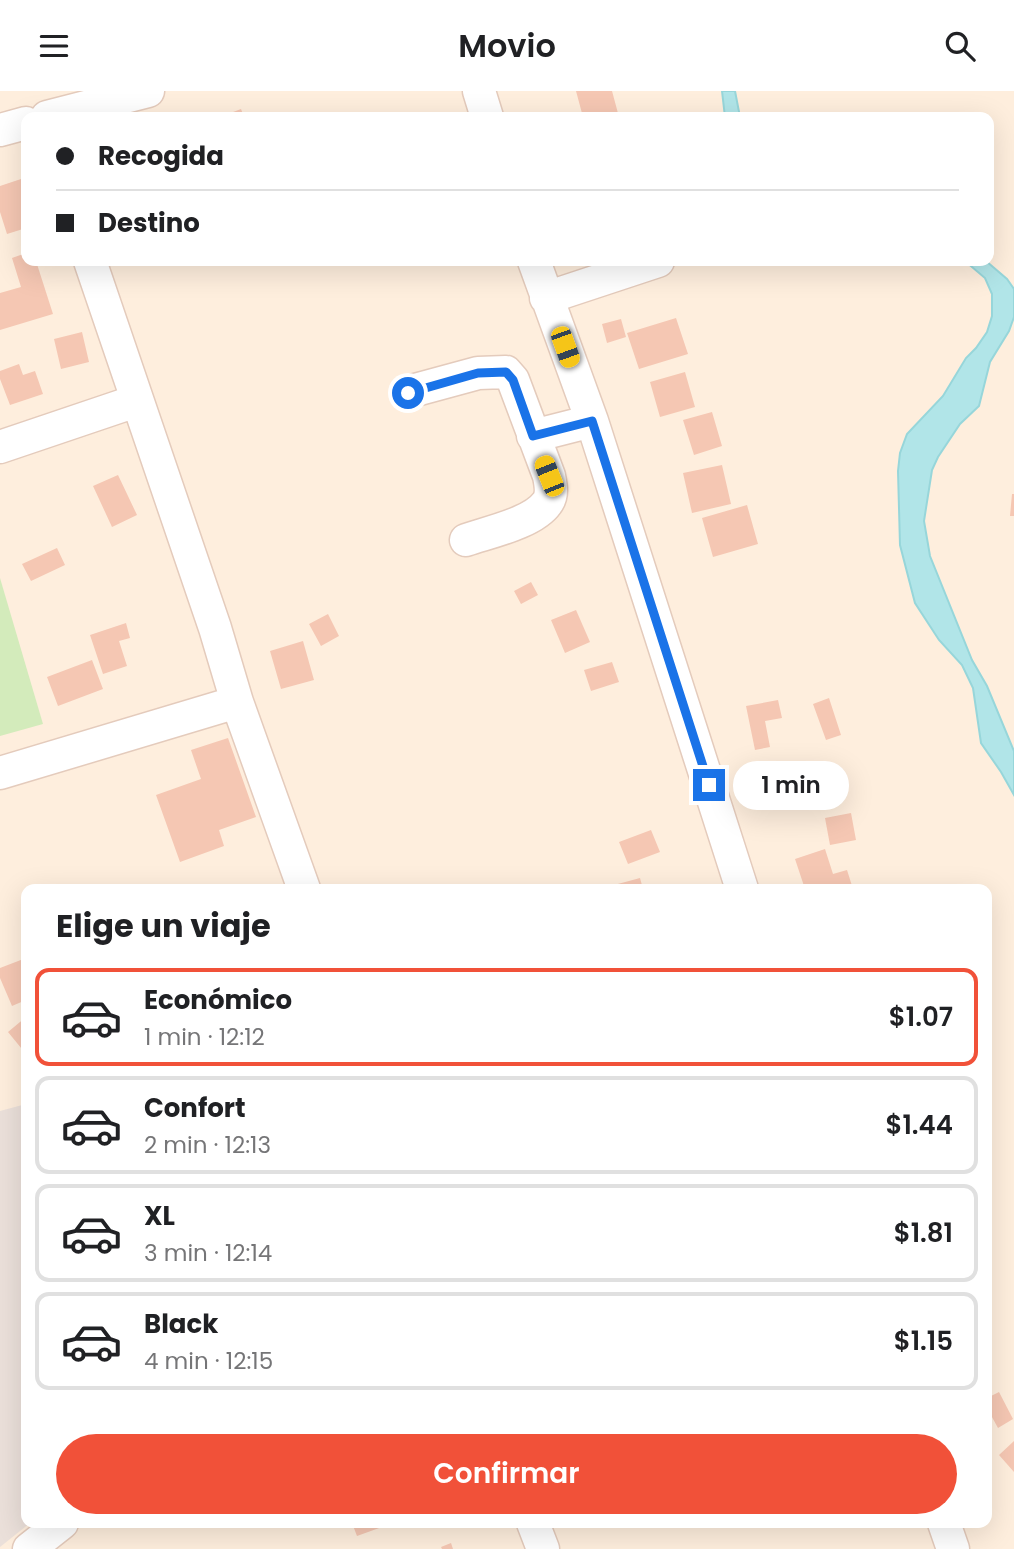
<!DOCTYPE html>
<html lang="es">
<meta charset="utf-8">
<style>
:root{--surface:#fff;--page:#f6f6f6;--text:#202124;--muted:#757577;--line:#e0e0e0;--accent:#f15139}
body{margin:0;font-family:Poppins,sans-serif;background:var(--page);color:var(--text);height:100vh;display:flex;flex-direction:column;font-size:26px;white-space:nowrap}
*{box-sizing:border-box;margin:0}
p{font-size:23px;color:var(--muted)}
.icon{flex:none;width:38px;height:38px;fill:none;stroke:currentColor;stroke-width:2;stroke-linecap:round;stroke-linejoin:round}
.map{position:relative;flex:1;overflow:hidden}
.side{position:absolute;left:21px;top:793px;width:971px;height:644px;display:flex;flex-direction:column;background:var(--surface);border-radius:14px;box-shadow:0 7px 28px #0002}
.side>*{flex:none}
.guide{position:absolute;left:21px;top:21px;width:973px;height:154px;border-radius:14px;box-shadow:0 7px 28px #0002;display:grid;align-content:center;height:154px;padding:0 35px;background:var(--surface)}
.end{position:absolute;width:32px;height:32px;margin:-16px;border:9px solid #1a73e8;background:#fff;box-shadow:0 0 0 4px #fff}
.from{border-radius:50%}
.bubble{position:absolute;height:49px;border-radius:24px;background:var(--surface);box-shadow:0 7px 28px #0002;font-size:23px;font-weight:600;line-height:49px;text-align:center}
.car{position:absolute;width:21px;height:42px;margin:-21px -10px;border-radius:9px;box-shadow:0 0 5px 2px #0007;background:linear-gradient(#f5c518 24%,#345 0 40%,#f5c518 0 76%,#345 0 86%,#f5c518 0)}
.guide b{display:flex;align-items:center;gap:24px;height:66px;font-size:26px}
.guide b+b{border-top:2px solid var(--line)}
.guide i{width:18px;height:18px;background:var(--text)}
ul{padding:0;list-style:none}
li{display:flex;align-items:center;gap:21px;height:98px;margin:0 14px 10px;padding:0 21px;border:4px solid var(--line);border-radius:14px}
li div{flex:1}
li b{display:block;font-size:26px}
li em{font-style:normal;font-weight:600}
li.current{border-color:var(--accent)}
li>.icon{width:63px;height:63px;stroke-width:1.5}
h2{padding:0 35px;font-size:32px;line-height:84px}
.button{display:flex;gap:14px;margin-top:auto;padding:14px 35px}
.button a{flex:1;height:80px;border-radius:42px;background:var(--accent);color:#fff;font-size:28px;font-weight:600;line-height:80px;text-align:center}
header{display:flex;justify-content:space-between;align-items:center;height:91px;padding:0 35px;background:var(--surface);font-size:32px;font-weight:600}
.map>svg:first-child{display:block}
.industrial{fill:#ebe0da}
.green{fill:#d3ebbb}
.water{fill:#b1e5e8;stroke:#97d6da;stroke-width:2}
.building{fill:#f5c7b3}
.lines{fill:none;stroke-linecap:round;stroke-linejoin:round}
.minor-casing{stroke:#e4cbbc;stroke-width:35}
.minor{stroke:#fff;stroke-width:32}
.route{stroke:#1a73e8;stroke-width:9}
</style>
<header><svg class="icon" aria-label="menu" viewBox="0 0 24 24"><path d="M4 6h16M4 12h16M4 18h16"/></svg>Movio<svg class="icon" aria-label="search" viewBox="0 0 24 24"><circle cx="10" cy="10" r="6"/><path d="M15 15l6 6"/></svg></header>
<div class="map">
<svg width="1014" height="1458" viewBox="0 0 1014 1458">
<rect width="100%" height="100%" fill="#feeedd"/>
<path class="industrial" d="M26,1013V1432H30L0,1456V1020Z"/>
<path class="green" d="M0,487L43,633L0,645Z"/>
<path class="water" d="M722,0H735L740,26H725Z
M965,170H986L1007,188L1014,198V226L1009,240L990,271L979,315L960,333L938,366L932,379L924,430L930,465L972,569L987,595L1014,660V704L1001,681L981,652L973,597L962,574L939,549L915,512L900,454L898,380L900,362L907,343L943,305L966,267L976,257L987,241L992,225V203L985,187Z"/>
<path class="building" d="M576,0H612L619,26H583Z
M241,18L244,26H220Z
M21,88L26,104V146L23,138L7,143L0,121V95Z
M26,162V170H36L53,223L0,239V202L21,196L12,167Z
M676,227L688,263L639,278L627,242Z
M621,228L626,246L607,252L602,233Z
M82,241L89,271L61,278L54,248Z
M19,273L23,284L35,280L43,303L10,314L0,288V280Z
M685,281L695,316L660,326L650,291Z
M712,321L722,355L694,364L683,329Z
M722,374L731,413L692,422L683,382Z
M118,384L137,424L112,436L93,395Z
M1012,403H1014V425H1010Z
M747,414L758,453L713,466L702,427Z
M57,457L65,474L31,490L22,473Z
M531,491L538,504L521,513L514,500Z
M576,519L590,551L565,562L551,529Z
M328,523L339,545L321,555L309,533Z
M126,532L130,547L119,550L127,575L103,583L90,544Z
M303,550L314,589L281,598L270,560Z
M92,569L103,598L58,615L47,586Z
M612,571L619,591L591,600L584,579Z
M829,607L841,644L826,649L813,613Z
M778,609L782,627L765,630L770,656L755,659L746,615Z
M228,647L256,726L219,739L224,755L180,771L156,704L201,688L191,659Z
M851,722L856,749L830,754L825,727Z
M651,739L660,761L628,773L619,751Z
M825,758L833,783L847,779L853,798H805L795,768Z
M640,787L643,798H603V797Z
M26,867V909L12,915L0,887V877Z
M26,926V963L8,941Z
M999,1301L1013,1328L998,1337L987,1317V1307Z
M1014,1350V1381L999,1364Z
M352,1432H393L357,1445Z
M451,1452L453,1458H442L441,1456Z"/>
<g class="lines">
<defs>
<path id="minor" d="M479,0L487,26
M47,26L148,0
M0,39L26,32
M90,170L215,537L237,611L304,798
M534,170L592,330L742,798
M546,207L658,170
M408,301L478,282L506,281L513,289L549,385C551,395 553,404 547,412C533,432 489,441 466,449
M533,345L592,330
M0,356L136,310
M0,682L237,611
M533,1432L543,1458
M944,1432L953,1458
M29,1458L62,1432"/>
</defs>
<use href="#minor" class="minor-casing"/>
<use href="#minor" class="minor"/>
</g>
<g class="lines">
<path class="route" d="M408,302L478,282L506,281L513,289L533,345L592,330L709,694"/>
</g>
</svg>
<i class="end from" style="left:408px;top:302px"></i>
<i class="end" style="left:709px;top:694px"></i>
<div class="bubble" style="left:733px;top:670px;width:116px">1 min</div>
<i class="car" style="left:565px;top:256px;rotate:160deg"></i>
<i class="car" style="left:549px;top:385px;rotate:338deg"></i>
<div class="guide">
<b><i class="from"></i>Recogida</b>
<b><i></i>Destino</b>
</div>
<section class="side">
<h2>Elige un viaje</h2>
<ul>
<li class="current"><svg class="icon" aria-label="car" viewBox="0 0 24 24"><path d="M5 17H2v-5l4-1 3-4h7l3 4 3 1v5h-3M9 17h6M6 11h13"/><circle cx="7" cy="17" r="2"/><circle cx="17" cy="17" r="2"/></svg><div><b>Económico</b><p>1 min · 12:12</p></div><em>$1.07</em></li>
<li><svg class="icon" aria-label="car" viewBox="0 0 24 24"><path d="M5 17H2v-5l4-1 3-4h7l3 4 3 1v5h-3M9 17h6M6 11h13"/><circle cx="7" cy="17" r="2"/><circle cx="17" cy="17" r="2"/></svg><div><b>Confort</b><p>2 min · 12:13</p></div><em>$1.44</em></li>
<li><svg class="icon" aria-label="car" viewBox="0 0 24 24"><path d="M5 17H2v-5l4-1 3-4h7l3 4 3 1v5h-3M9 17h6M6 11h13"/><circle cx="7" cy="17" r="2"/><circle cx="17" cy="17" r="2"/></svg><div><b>XL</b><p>3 min · 12:14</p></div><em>$1.81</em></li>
<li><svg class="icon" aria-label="car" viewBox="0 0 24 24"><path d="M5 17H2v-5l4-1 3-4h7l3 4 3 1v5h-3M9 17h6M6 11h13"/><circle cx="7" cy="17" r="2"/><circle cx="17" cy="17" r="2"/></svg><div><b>Black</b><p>4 min · 12:15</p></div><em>$1.15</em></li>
</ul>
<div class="button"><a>Confirmar</a></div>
</section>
</div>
